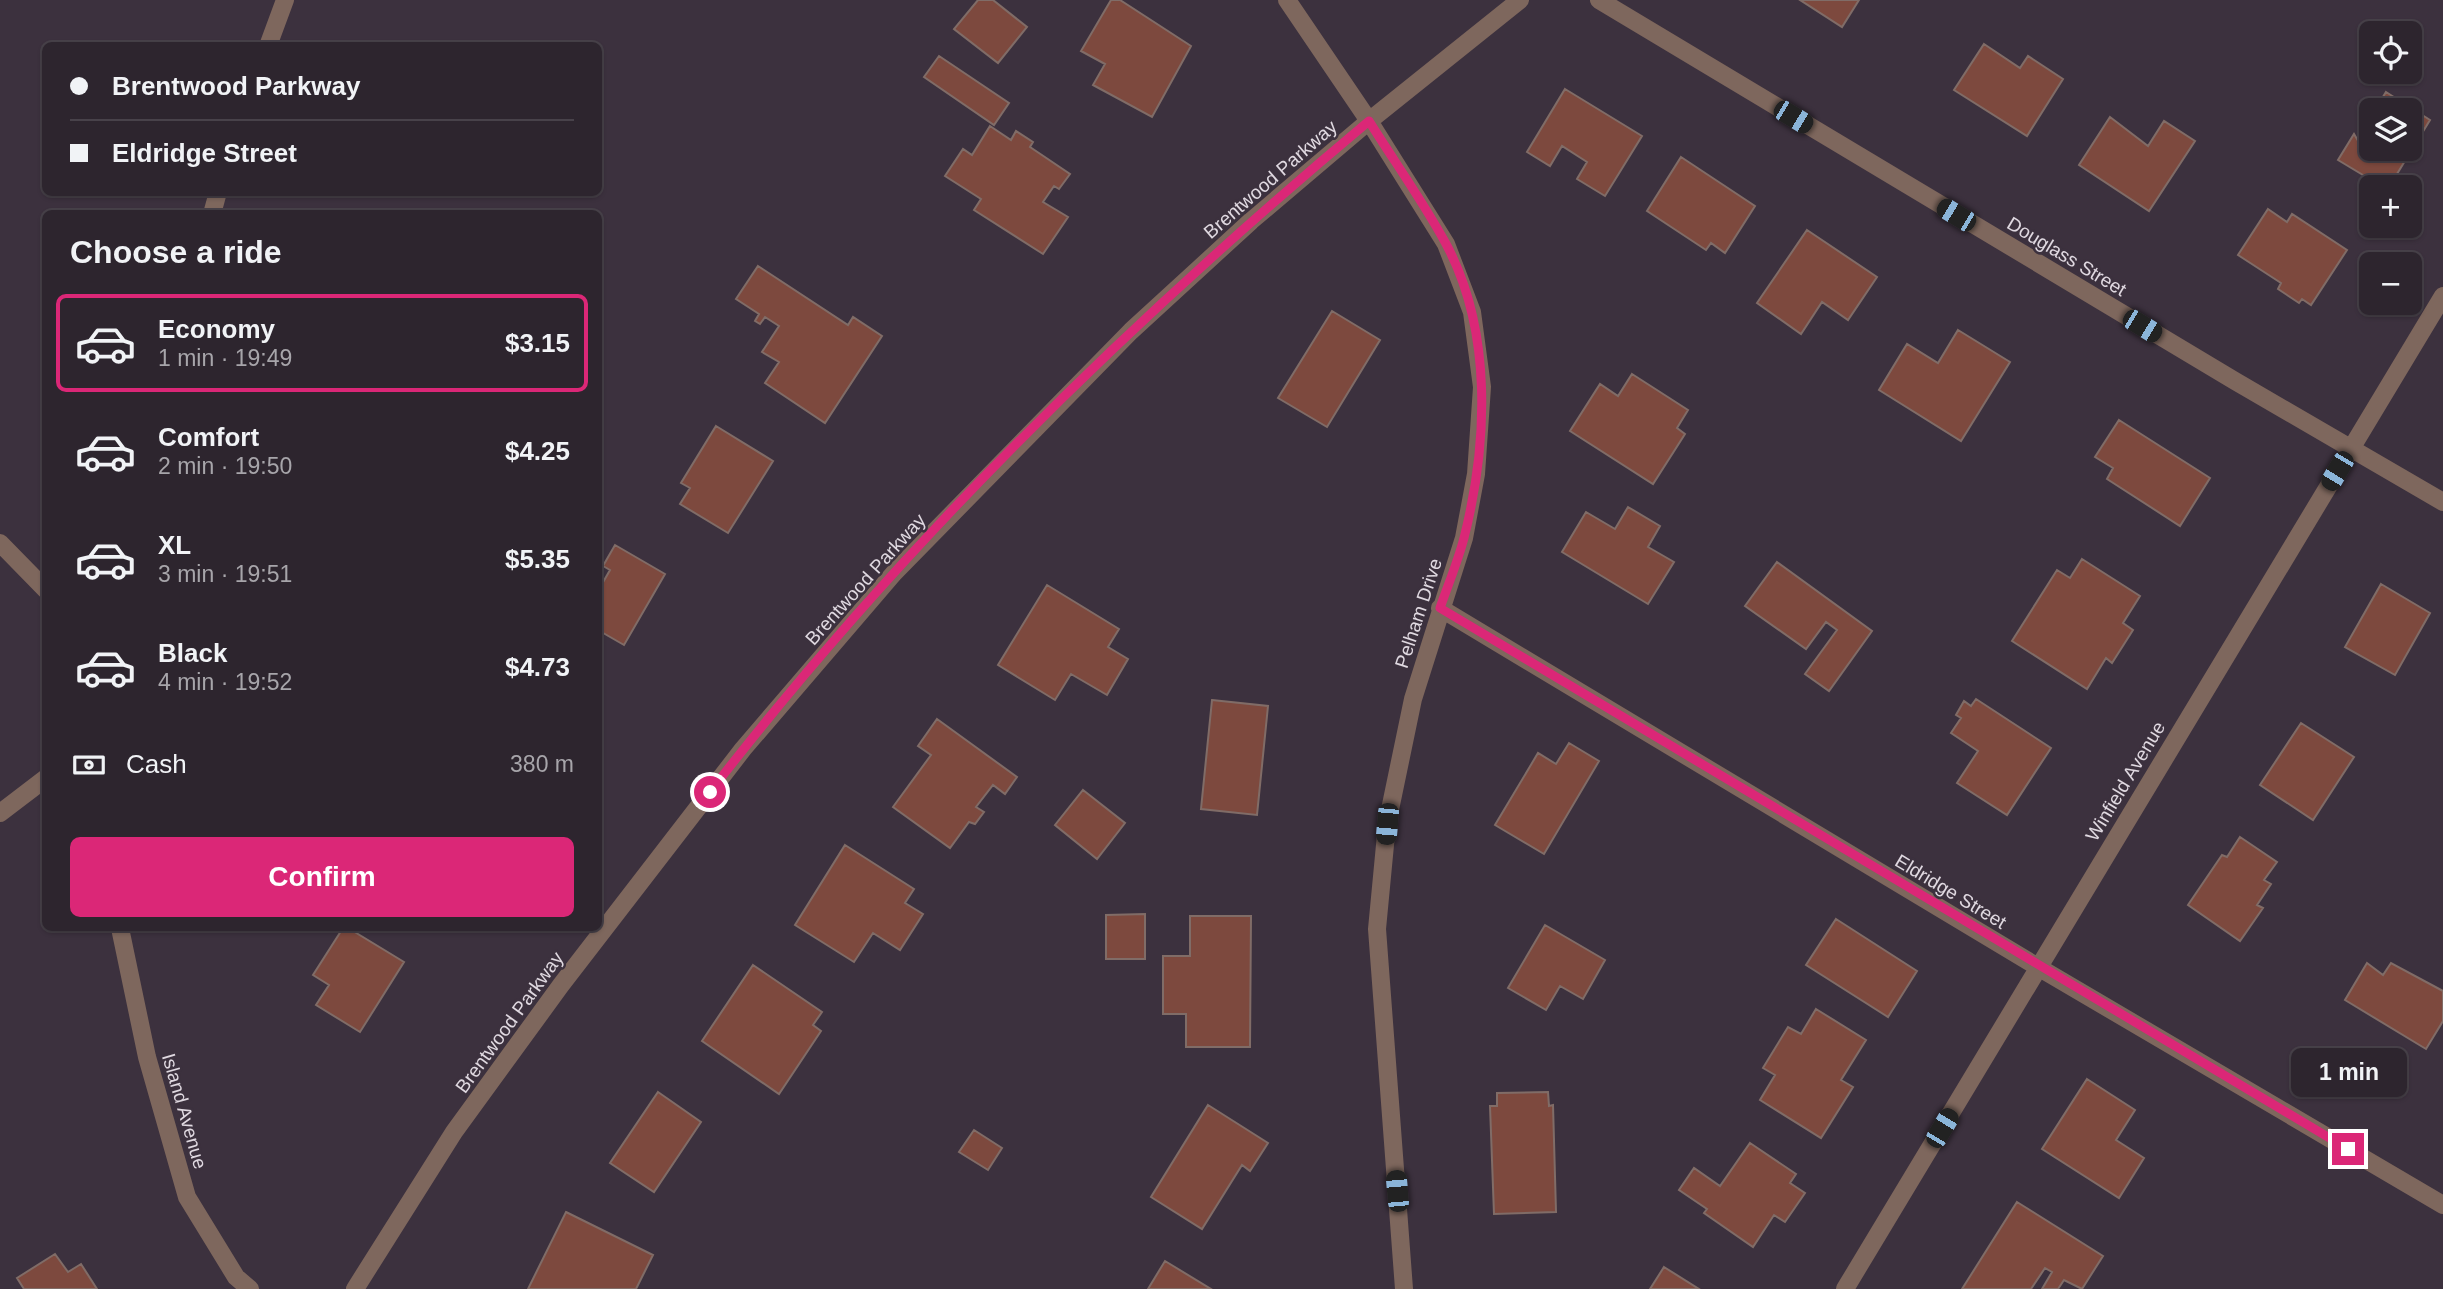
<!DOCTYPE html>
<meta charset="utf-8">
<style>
:root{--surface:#2d252e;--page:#39313a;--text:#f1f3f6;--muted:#a7a5aa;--line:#48424a;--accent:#db2777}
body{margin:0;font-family:Helvetica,sans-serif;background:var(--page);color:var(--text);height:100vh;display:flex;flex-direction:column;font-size:26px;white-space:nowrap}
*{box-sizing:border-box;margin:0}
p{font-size:23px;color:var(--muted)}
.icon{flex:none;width:38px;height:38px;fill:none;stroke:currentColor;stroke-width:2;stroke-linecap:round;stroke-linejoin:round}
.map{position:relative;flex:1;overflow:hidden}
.sheet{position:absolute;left:42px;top:210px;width:560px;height:721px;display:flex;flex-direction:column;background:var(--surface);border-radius:10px;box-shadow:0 2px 5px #0004,0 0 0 2px var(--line)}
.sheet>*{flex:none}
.top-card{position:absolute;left:42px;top:42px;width:560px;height:154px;border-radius:10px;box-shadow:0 2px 5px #0004,0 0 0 2px var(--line);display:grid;align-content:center;height:154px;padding:0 28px;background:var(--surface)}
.fabs{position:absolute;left:2359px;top:21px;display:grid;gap:14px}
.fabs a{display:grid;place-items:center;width:63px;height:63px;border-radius:10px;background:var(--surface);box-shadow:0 2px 5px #0004,0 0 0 2px var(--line);font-size:35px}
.end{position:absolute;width:32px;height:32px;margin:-16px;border:9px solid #db2777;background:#fff;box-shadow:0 0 0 4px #fff}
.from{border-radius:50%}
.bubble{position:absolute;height:49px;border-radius:10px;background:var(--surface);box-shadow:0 2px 5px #0004,0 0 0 2px var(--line);font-size:23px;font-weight:800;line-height:49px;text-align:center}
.car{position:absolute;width:21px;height:42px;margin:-21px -10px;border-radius:9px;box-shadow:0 0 5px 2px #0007;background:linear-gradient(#222 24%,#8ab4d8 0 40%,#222 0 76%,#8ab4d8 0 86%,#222 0)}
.top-card b{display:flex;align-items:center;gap:24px;height:66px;font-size:26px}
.top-card b+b{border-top:2px solid var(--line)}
.top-card i{width:18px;height:18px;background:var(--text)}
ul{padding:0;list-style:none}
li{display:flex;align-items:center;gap:21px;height:98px;margin:0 14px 10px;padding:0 14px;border:4px solid transparent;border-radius:10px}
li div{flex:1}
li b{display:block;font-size:26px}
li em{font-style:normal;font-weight:800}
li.selected{border-color:var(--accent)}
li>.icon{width:63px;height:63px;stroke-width:1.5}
h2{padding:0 28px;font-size:32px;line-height:84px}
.pay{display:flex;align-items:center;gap:18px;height:77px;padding:0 28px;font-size:26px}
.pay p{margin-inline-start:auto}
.primary-button{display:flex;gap:14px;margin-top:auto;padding:14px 28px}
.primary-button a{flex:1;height:80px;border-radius:10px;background:var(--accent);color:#fff;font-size:28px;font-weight:800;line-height:80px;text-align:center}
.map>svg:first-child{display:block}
.building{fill:#7d493e;stroke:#806c67;stroke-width:2}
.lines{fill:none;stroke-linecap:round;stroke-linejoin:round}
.street{stroke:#7e675d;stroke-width:18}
.route{stroke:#db2777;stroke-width:9}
.labels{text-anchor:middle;stroke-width:5;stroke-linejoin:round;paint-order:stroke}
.street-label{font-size:19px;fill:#e0d9e1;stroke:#3c313e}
</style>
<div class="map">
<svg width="2443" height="1289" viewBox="0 0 2443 1289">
<rect width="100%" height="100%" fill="#3c313e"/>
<path class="building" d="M978,0H993L1027,27L998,63L954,29Z
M1111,0H1120L1191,46L1152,117L1093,85L1105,64L1081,51Z
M1800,0H1859L1842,27Z
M1984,44L2020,68L2028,56L2063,79L2027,136L1954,90Z
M939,56L1009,103L994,125L924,77Z
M1565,89L1642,136L1605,196L1577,179L1587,162L1562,146L1550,166L1527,152Z
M2386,92L2430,120L2389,187H2383L2338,160L2354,134L2357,139L2371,116V149H2410V110H2375Z
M2110,117L2148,146L2164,121L2195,141L2149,211L2079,165Z
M990,126L1011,140L1016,131L1033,142L1030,147L1070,174L1059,189L1054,186L1043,202L1068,217L1043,254L974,210L981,199L945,176L963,149L972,155Z
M1681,157L1755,206L1725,253L1711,243L1706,250L1647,211Z
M2268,209L2287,222L2292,214L2347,250L2311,305L2302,299L2299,303L2278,289L2281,283L2238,255Z
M1807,230L1877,277L1848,320L1822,302L1801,334L1757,303Z
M758,266L848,325L853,317L882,336L825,423L765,383L779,362L762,352L779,326L765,317L760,324L755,321L759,314L736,299Z
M1332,311L1380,340L1327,427L1278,398Z
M1958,330L2010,362L1961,441L1879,390L1907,344L1938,363Z
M1632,374L1688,410L1677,428L1685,434L1653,484L1570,431L1600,384L1618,396Z
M2119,420L2210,478L2180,526L2107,479L2113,468L2095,457Z
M716,426L773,461L728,533L680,504L690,488L681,483Z
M1628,507L1660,526L1648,547L1674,562L1648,604L1562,552L1586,512L1615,529Z
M615,545L665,574L624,645L598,630V591L610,570L603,566Z
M2082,559L2140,596L2123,623L2133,630L2112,663L2106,658L2087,689L2012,641L2057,570L2070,578Z
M1777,562L1872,631L1829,691L1805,674L1837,630L1826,622L1806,649L1745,606Z
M2381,584L2430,613L2395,675L2345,647Z
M1047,585L1119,629L1108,647L1128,659L1107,695L1071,674L1055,700L998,665Z
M1976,699L2051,748L2007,815L1957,783L1978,751L1951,733L1961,718L1956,715L1964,701L1971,706Z
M1212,700L1268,706L1257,815L1201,809Z
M937,719L1017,777L1005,794L993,785L976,807L984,812L975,824L969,822L950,848L893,807L931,755L918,746Z
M2301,723L2354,757L2313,820L2260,785Z
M1569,743L1599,761L1544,854L1495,825L1538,753L1556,764Z
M1083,790L1125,823L1097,859L1055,825Z
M2240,837L2277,862L2264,880L2271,884L2257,905L2263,908L2240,941L2188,905L2222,855L2227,857Z
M845,845L914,889L905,903L923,914L900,950L873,933L854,962L795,925Z
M1145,914V959H1106V915Z
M1190,916H1251L1250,1047H1186V1014H1163V956H1190Z
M1836,919L1917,971L1888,1017L1806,965Z
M1545,925L1605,960L1583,999L1560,986L1546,1010L1508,988Z
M343,928H348L404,962L360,1032L316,1005L329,985L313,975Z
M2367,963L2383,975L2391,963L2443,991V1021L2426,1049L2345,1000Z
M753,965L822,1012L813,1025L821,1031L779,1094L702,1041Z
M1816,1009L1866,1040L1841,1080L1853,1087L1821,1138L1760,1100L1775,1075L1763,1068L1788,1027L1801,1034Z
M2087,1079L2135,1110L2116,1140L2144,1158L2119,1198L2042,1149Z
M658,1092L701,1122L654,1192L610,1163Z
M1548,1092L1549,1106L1553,1105L1556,1212L1494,1214L1490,1106H1497V1093Z
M1208,1105L1268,1143L1250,1171L1242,1165L1202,1229L1151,1197Z
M974,1130L1002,1148L988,1170L959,1152Z
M1750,1143L1796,1174L1790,1183L1805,1193L1785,1222L1774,1215L1753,1247L1704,1213L1707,1209L1679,1190L1694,1168L1720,1186Z
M2017,1202L2103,1256L2082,1289L2064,1280L2058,1289H2042L2052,1272L2045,1268L2031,1289H1962Z
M566,1212L653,1255L636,1289H528Z
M55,1254L68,1272L81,1264L97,1289H24L17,1278Z
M1165,1261L1211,1289H1148Z
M1664,1267L1699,1289H1650Z"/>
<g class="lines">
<path class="street" d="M1287,0L1369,121L1446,244L1472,312L1482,387L1476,474L1464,538L1413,699L1387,824L1377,929L1404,1289
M1599,0L2235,381L2443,502
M268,46L285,0
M212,214L218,192
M0,543L46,590
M1440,608L2038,967L2443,1205
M0,813L46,778
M120,928L147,1057L187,1197L236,1277L250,1289
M355,1289L454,1132L561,985L743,749L894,573L1131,331L1251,221L1369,121L1520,0
M1845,1289L2443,296"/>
</g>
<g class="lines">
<path class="route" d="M710,792C901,544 1129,322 1369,121C1394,161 1422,200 1445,242C1493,330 1488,443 1464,538C1458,561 1448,585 1440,608L2348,1149"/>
</g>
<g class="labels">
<g class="street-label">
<text transform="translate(1270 179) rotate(-41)" y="7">Brentwood Parkway</text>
<text transform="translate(2067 256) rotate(31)" y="7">Douglass Street</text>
<text transform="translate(865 579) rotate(-48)" y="7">Brentwood Parkway</text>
<text transform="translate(1418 613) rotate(-72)" y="7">Pelham Drive</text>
<text transform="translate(2125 781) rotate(-59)" y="7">Winfield Avenue</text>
<text transform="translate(1951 891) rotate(31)" y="7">Eldridge Street</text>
<text transform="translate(509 1022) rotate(-54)" y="7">Brentwood Parkway</text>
<text transform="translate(185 1111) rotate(74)" y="7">Island Avenue</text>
</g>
</g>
</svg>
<div class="fabs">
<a><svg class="icon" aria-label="locate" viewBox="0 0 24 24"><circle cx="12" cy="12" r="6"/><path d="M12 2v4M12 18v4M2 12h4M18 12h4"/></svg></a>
<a><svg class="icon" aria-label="layers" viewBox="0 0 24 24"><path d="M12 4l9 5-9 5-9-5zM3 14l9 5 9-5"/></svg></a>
<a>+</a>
<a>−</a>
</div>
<i class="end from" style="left:710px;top:792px"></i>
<i class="end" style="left:2348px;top:1149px"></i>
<div class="bubble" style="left:2291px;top:1048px;width:116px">1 min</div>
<i class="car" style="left:1793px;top:117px;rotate:121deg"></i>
<i class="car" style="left:1956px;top:215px;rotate:301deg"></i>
<i class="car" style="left:2142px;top:326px;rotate:121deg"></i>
<i class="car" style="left:2337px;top:471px;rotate:211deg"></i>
<i class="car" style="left:1387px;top:824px;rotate:185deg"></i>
<i class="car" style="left:1942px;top:1128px;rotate:31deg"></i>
<i class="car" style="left:1397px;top:1191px;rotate:355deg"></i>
<div class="top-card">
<b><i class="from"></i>Brentwood Parkway</b>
<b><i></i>Eldridge Street</b>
</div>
<section class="sheet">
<h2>Choose a ride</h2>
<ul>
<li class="selected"><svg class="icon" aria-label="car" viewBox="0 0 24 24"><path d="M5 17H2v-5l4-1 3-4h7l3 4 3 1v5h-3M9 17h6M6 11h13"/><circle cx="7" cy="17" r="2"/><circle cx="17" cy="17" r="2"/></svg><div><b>Economy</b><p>1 min · 19:49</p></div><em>$3.15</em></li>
<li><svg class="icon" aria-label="car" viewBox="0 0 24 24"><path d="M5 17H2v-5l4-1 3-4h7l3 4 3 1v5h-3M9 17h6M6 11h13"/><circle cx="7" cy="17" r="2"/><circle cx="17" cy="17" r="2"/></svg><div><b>Comfort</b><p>2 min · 19:50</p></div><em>$4.25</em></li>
<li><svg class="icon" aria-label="car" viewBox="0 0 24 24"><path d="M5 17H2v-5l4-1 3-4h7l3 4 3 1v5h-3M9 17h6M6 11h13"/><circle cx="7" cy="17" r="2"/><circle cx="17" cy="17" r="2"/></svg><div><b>XL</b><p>3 min · 19:51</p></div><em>$5.35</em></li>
<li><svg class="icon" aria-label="car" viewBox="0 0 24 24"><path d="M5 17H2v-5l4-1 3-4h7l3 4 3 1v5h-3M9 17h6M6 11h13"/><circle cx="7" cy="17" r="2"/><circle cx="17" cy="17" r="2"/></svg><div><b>Black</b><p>4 min · 19:52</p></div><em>$4.73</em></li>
</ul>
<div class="pay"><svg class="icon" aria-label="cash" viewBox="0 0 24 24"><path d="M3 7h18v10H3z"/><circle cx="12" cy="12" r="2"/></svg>Cash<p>380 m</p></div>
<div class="primary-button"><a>Confirm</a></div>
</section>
</div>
